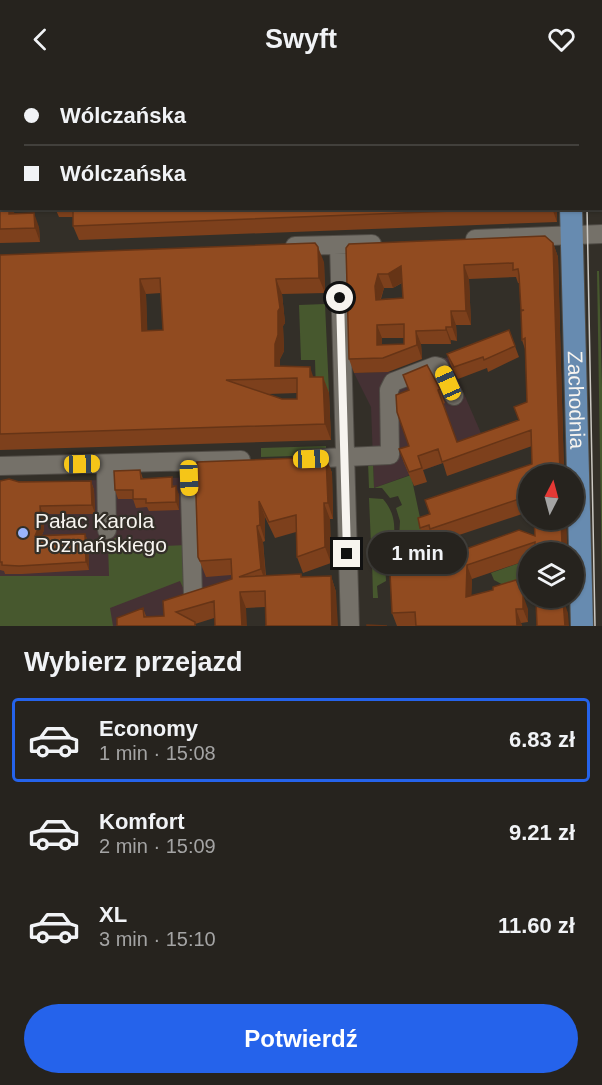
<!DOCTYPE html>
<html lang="pl">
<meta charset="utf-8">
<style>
:root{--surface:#26231e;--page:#2e2b27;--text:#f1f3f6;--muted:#a4a4a4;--line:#42403c;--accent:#2563eb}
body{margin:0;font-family:Helvetica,sans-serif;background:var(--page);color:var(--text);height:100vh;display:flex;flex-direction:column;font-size:22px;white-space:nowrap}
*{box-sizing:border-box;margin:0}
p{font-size:20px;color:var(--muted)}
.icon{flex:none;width:33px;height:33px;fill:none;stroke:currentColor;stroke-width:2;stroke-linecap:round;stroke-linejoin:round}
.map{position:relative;height:548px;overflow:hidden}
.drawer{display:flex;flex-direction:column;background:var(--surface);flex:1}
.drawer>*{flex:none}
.hud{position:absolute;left:0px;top:0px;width:603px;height:132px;box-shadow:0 2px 4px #0004,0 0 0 2px var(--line);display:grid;align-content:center;height:132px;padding:0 24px;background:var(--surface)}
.needle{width:39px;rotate:6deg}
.buttons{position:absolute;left:518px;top:386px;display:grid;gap:12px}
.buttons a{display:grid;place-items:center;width:66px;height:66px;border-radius:50%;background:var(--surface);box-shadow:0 2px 4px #0004,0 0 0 2px var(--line);font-size:30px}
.end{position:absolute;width:27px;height:27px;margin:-14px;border:8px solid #f7f4ef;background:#111;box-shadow:0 0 0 3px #111}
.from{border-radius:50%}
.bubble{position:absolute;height:42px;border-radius:21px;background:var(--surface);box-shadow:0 2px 4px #0004,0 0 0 2px var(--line);font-size:20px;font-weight:600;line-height:42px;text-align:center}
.car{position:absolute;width:18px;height:36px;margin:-18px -9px;border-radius:8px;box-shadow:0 0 4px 2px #0007;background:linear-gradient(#f5c518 24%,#345 0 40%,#f5c518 0 76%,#345 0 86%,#f5c518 0)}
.hud b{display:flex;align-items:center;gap:21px;height:57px;font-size:22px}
.hud b+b{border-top:2px solid var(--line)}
.hud i{width:15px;height:15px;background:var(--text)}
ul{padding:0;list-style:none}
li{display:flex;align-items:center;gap:18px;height:84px;margin:0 12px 9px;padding:0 12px;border:3px solid transparent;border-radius:6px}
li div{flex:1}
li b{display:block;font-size:22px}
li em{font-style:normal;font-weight:600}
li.current{border-color:var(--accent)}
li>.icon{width:54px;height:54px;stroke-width:1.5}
h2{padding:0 24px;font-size:27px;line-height:72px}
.cta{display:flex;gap:12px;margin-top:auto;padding:12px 24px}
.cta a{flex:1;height:69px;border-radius:36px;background:var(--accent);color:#fff;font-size:24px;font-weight:600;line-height:69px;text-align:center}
header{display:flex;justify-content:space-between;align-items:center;height:78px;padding:0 24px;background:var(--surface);font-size:27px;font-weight:600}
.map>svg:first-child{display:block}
.education{fill:#453134}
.green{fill:#47582e}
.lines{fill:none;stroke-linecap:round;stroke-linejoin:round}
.minor-casing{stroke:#504c46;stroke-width:20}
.major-casing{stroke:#504c46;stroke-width:24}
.minor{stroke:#757169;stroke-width:18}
.major{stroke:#678bb0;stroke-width:22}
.tram{stroke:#ccc9c3;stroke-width:1.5}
.wall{fill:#7d401c;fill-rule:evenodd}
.shaded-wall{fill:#663416}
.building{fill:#914b20;stroke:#663416;stroke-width:1.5;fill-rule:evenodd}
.route{stroke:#f7f4ef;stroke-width:8}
.poi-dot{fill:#9ab5fd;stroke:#332f28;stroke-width:2}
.labels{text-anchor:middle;stroke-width:4.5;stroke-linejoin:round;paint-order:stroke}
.street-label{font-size:21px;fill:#f7f4ef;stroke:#332f28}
.poi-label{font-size:21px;fill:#f7f4ef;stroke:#332f28;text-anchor:start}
</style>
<header><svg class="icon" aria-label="back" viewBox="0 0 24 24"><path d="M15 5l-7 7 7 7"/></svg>Swyft<svg class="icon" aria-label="heart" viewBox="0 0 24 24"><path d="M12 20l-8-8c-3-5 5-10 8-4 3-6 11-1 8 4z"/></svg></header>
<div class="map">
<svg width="602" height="548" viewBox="0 0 602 548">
<rect width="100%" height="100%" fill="#332f28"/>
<path class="education" d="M448,279L487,369L374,410L371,329L354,295L412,293Z
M203,399L251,512L144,548H0V405Z"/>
<path class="green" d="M597,193H599L602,309V502Z
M325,226L329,315H316L315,282H301L299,227Z
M326,368V377L261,379V370Z
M368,384H373L374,410L411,397L423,454L405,459L406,465L371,467L369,420L383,421C394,434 395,445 394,460H399L400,443L396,430L402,427L398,418L390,420L382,410H369Z
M117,459L118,470L187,467L185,514L180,503L110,530L113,548H0V498H109L108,466L110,463Z
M383,481L385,483L386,503L377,508L378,520H373L372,482Z
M528,482V513H515L494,502L491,495Z"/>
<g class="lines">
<defs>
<path id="minor" d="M475,161L602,156
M339,167L350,548
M295,168L372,166
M302,381L390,377L389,312L393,304L435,288L439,289L454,318
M189,384L193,518
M106,386L107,452
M0,388L241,382"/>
<g id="major">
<path d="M567,0V2"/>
<path d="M601,0V2"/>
<path d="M602,24V44"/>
<path id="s1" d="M571,130L582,548"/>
</g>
</defs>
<use href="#minor" class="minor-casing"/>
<use href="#major" class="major-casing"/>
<use href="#minor" class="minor"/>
<use href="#major" class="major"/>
<path class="tram" d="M583,0V2
M587,130L595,548"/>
</g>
<path class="wall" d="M0,0H111L105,2H2L14,136L39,149L40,164L0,165Z
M157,0H437V2H157Z
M55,130H557V144L79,162L73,148V139H59Z
M553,165L558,179L564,396H528V434L435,465L433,461L425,464L420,450L430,436L532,386V368L447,398L443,385L423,392L427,404L414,408L404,385L399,371L409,368L397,334L440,311L445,325L443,326L457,364L518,342L527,324L525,271L522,262L520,205H518L516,199L469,201L471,247H456L457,263L451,262V266H421L422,281L388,294L354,295L349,281L346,170ZM402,205L403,220L381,221L384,210H393ZM382,260H404V266L382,267Z
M0,177L324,184L325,215L282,216L285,245L283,248L284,273L280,281V288L313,299H323L329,315L331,362L0,372ZM161,215L163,252L147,253L146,216ZM297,315V321H282L268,316Z
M509,252L519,279L488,294L487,290L458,301L451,288L447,276Z
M326,379L332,395L333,441H330L331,485L303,495L297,479L296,454L275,460L265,439V463L263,464L266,498L301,496L302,499L331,498L336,514L265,529L246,530L195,546L196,548H117L143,530L146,538H164L232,501L231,497L206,499L198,479L195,387Z
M140,392L143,401L175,408L179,417V432L149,433L147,429L136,430L133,421H118L115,412Z
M0,403L46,404L91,403L94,412L95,436H43L44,452L42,457L85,456L88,464L89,492L22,496H5L4,493L0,492Z
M534,441H566L567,474H528V482L472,501L471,517L528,531V544L521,545L522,548H397L392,535L431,474L443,466L445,473L466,471L535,458Z"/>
<path class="shaded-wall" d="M9,130H14L15,150L9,136Z
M552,130H557V144Z
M34,135L39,149L40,164L35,150Z
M553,165L558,179L564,396H560Z
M318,169L324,184L325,215L319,200Z
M464,187L469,201L471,247L466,233Z
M401,188L406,202L393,210L388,196Z
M378,196L384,210L380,222H376L375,208Z
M140,201L146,216L148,268L142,253Z
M276,201L282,216L285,245L283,248L284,273L280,281V300L275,288Z
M451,233L456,247L457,263L452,249Z
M377,247L382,260V281L377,267Z
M446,249L451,262V266L446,252Z
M416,253L421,266L422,281L417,267Z
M310,289L315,304L310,299Z
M323,299L329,315L331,362L325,346Z
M326,379L332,395L333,441L328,425Z
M91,403L94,412L95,436L92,427Z
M176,408L179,417V432L176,424Z
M259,423L265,439V463L260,447Z
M324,425L330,441L331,485L325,469Z
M40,428L43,436L44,452L38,466L35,458Z
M561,441H566L567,474H564L562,466Z
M257,448L263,464L266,507L261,491Z
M85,456L88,464L89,492L86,484Z
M467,487L472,501L471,533L466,519Z
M331,498L336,514L338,548H332Z
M240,514L246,530L247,548H242Z
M523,517L528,531V544L523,531Z
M563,521L568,535L569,548H565Z
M516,531L521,545L522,548H517Z"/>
<path class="building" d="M0,0L101,1L98,2H2V130H9V136L34,135L35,150L0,151Z
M196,0H436V2H196Z
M518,0H548V2H514L519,1Z
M73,130H530L73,148Z
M545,158L553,165L560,396H528V418L430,451L429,447L420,450L418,440L430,436L425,422L532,386L531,352L442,384L438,371L418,378L422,390L409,394L399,371L409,368L397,334L396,317L409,312L403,297L427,287L440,311L438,312L457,364L519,342L514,329L527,324L525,260L522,262L521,233L524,232H521L519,197L518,191L513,192V185L464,187L466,233H451L452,249H446V252L416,253L417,267L383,280L349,281L346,170L349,166ZM401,188L403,220L376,222L375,208L378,196H388ZM404,246V266L377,267V247Z
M315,165L318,169L319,200L276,201L280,230L278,233V257L275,266V288L310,289V299H323L325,346L0,356V177ZM160,200L163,252L142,253L140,201ZM297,300V321H282L226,302Z
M509,252L515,268L484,282L483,279L454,289L447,276Z
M326,379L328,425H324L325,469L297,479L296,437L269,444L259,423L260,447L257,448L261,491L239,499L301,496V499L331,498L332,548H266L265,513L240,514L242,548H215L214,523L176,534L195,544V548H117V540L143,530L144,539L164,538L163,523L232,501L231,481L200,483L198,479L195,387L197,386V384Z
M140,392L141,401L172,399V409L176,408V424L146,425V421H133V412H115L114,393Z
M9,401L19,404L91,403L92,427L40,428L41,444L35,458L85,456L86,484L19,488L2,487V484H0V403Z
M534,441H561L562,466L535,467V464L467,487L466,519L493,512V509L516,502L523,517V531H516L517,548H416L415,534L392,535L389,475L431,474V467L443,466V473L466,471L519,452L535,458Z
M563,521L565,548H537L536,522Z
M367,547L387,548H367Z"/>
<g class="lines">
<path class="route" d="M340,220L347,476"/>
</g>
<circle class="poi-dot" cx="23" cy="455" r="6"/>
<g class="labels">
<g class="street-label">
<text dy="7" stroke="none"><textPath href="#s1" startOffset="192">Zachodnia</textPath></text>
</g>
<g class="poi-label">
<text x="35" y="450">Pałac Karola<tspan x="35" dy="24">Poznańskiego</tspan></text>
</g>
</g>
</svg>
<div class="buttons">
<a><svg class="needle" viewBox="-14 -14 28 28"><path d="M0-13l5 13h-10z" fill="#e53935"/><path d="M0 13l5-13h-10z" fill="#a4a4a4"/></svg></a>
<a><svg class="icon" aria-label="layers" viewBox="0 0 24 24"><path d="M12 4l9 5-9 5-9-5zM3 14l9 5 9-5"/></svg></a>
</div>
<i class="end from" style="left:340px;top:220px"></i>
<i class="end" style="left:347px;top:476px"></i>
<div class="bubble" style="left:368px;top:454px;width:99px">1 min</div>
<i class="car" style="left:448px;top:305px;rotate:336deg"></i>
<i class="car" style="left:311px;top:381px;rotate:88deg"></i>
<i class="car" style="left:82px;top:386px;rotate:89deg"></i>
<i class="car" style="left:189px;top:400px;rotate:178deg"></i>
<div class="hud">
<b><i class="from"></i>Wólczańska</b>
<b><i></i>Wólczańska</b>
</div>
</div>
<section class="drawer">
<h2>Wybierz przejazd</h2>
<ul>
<li class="current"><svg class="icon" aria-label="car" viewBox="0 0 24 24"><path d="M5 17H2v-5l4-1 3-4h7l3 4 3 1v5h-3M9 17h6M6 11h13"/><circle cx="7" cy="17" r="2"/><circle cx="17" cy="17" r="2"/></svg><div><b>Economy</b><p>1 min · 15:08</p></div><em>6.83 zł</em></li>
<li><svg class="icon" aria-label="car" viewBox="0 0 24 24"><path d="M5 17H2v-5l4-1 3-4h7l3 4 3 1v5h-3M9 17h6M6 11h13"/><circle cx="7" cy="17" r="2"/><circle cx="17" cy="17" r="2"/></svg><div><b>Komfort</b><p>2 min · 15:09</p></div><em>9.21 zł</em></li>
<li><svg class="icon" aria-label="car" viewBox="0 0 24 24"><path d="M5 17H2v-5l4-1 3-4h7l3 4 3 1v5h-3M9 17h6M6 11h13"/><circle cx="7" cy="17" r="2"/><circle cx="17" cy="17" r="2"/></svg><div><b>XL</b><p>3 min · 15:10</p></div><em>11.60 zł</em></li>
</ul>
<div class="cta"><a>Potwierdź</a></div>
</section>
